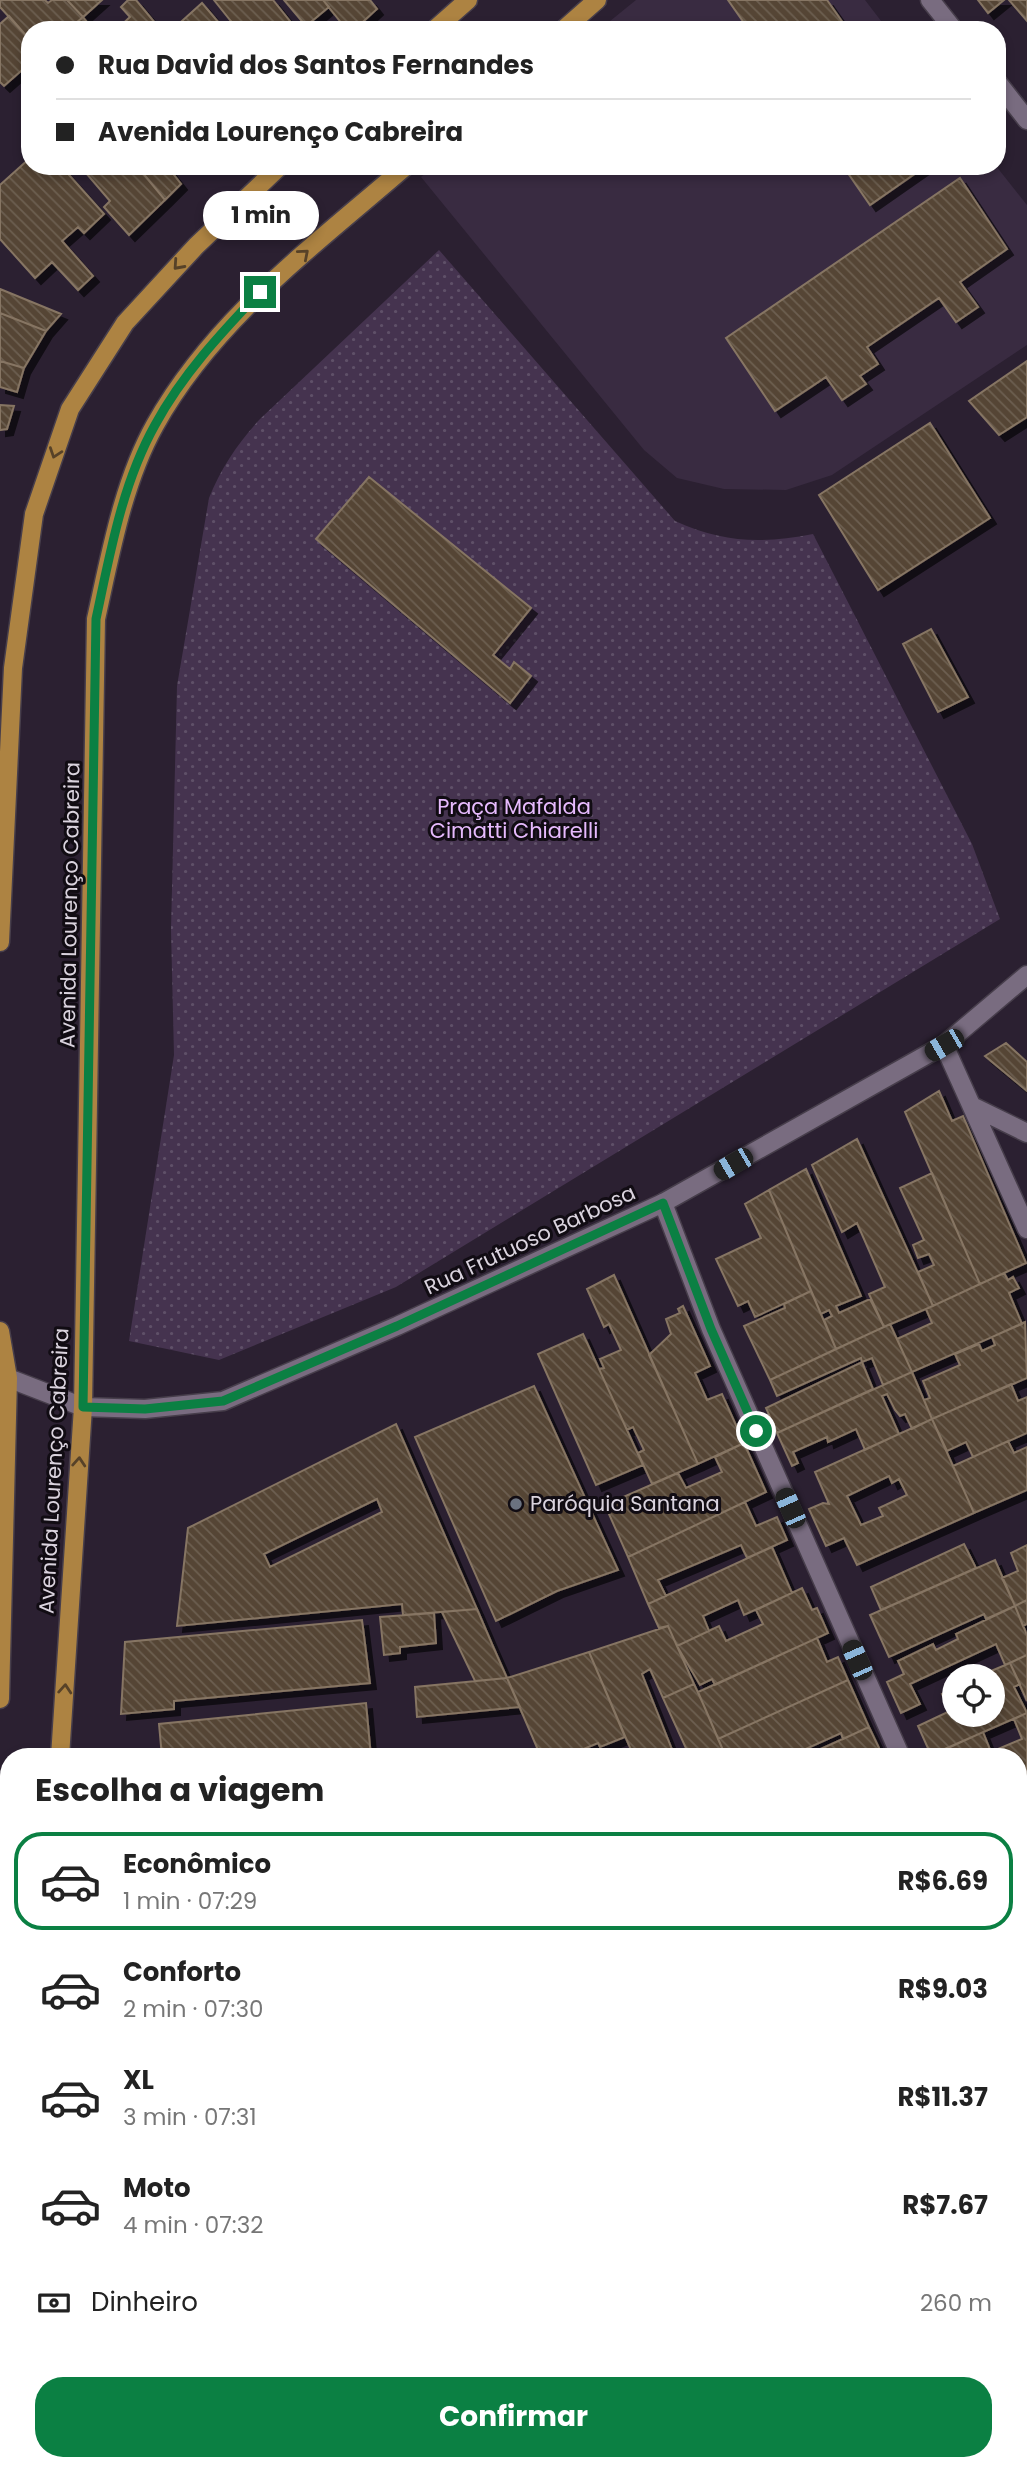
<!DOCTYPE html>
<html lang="pt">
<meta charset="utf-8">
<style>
:root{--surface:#fff;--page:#f2f2f2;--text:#222;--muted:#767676;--line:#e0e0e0;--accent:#0b8043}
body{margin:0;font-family:Poppins,sans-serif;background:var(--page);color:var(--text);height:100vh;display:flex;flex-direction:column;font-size:26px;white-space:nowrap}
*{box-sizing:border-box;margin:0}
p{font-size:23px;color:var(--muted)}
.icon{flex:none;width:38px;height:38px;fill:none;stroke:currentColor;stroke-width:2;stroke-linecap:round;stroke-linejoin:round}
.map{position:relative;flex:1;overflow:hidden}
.drawer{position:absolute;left:0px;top:1748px;width:1027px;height:723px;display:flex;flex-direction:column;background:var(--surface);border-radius:28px 28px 0 0;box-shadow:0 4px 10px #0003}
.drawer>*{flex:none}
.top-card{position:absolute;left:21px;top:21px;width:985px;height:154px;border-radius:28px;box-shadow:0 4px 10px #0003;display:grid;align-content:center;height:154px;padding:0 35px;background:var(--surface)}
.controls{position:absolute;left:942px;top:1664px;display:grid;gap:14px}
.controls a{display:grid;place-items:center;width:63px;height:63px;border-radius:50%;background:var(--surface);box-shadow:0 4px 10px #0003;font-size:35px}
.end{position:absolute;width:32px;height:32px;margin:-16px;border:9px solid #0b8043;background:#fff;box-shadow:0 0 0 4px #fff}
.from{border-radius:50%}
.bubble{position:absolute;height:49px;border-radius:24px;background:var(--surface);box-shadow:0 4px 10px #0003;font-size:23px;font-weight:700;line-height:49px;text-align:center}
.car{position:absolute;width:21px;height:42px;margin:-21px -10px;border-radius:9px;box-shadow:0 0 5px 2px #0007;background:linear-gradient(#222 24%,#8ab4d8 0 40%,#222 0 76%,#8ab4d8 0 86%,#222 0)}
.top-card b{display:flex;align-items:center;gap:24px;height:66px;font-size:26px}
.top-card b+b{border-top:2px solid var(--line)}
.top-card i{width:18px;height:18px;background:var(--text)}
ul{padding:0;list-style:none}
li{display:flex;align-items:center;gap:21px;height:98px;margin:0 14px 10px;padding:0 21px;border:4px solid transparent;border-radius:28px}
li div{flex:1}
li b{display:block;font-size:26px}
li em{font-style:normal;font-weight:700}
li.current{border-color:var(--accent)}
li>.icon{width:63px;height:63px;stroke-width:1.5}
h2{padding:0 35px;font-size:32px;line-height:84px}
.pay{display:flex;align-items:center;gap:18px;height:77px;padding:0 35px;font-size:26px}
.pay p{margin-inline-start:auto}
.button{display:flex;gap:14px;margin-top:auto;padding:14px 35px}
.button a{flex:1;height:80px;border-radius:28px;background:var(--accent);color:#fff;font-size:28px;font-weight:700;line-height:80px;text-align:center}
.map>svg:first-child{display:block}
.built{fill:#392b41}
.park{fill:url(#park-dots)}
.building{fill:url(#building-back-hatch);stroke:#867563;stroke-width:2;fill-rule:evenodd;filter:url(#shadow)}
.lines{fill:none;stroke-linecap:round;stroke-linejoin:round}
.service-casing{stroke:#473e4b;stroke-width:21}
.minor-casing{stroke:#473e4b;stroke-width:21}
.tertiary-casing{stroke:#473e4b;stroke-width:21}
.primary-casing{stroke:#473e4b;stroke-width:21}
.service{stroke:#796c80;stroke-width:18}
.minor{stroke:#796c80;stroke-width:18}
.tertiary{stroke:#796c80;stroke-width:18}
.primary{stroke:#ad8342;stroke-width:18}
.oneway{stroke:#574228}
.route{stroke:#0b8043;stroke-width:9}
.worship-dot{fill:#6b7280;stroke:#110c13;stroke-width:2.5}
.labels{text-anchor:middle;stroke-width:6;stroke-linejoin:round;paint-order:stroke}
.park-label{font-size:21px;fill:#e6bafd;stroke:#110c13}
.street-label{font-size:21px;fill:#dad3de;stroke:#110c13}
.poi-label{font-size:21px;fill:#dad3de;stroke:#110c13;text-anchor:start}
</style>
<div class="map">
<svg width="1027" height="2470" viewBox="0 0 1027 2470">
<defs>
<pattern id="park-dots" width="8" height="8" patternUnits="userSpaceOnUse" patternTransform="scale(1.75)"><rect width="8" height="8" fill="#45334f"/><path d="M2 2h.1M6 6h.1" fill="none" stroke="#5f5068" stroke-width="1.8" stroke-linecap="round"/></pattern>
<pattern id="building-back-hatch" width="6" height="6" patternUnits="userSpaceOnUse" patternTransform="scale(1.75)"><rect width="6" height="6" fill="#554534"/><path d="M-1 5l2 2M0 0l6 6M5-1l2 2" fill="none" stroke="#6d5f51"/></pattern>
<filter id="shadow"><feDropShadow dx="6" dy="6" stdDeviation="0" flood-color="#0009"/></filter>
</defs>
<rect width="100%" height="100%" fill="#2b2031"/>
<path class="built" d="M636,0H865L888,30H599Z
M434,166H996L1027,205V345L832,475L786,490L724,489L677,478L644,450L421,177Z"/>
<path class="park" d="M439,250L675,521C724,543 761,544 813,534L972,844L1000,919L396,1287L219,1360L129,1341L174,1055L171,930L177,686L209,498C221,468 238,443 260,419Z"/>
<path class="building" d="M0,0H45L48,3L52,0H67L83,17L68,30H30V40L0,7Z
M67,0H102L83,17Z
M128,0H136L161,30H116L130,17L121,7Z
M214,0H273L297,30H238Z
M284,0H323L329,7L306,26Z
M323,0H370L377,9L354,30H347Z
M728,0H827L848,30H749Z
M978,0H1004L988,13Z
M1009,0H1027V21Z
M202,3L225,30H172Z
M9,16L30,40V63L4,86L0,82V24Z
M83,17L93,30H68Z
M30,158V166H61L104,214L84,233L78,227L62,241L93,276L78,290L52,262L35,278L0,239V185Z
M80,166H137L165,200L129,235L104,207L110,201Z
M137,166H167L181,184L165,200Z
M843,166H926L870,205Z
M960,178L1007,249L960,282L978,307L956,322L939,298L867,347L878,364L860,376L866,384L842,400L826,377L775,411L726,338Z
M0,289L61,314L46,331L0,313Z
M0,313L46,331L24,368L0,361Z
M0,361L24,368L17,392L0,387Z
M1027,361V417L999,435L969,401Z
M0,405L14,406L7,429L0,430Z
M930,423L990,518L878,590L819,495Z
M369,477L531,608L493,655L510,669L514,662L531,676L510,703L316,539Z
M931,629L968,697L938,712L903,644Z
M1006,1043L1027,1062V1091L985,1056Z
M939,1091L952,1121L963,1116L1026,1263L980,1284L905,1112Z
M857,1139L933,1306L884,1327L869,1294L885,1287L857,1223L842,1232L812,1165Z
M806,1169L861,1296L836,1306L839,1313L870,1299L884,1327L836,1349L824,1320L832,1316L829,1310L821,1314L769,1190Z
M932,1173L980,1284L933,1306L918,1272L934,1265L929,1254L918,1258L913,1245L924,1240L900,1188Z
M769,1190L811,1291L755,1317L748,1301L738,1306L716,1259L761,1238L745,1204Z
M1004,1273L1008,1280L1013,1277L1019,1288L1009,1293L1022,1324L912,1372L897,1339L932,1323L926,1309Z
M614,1275L698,1464L652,1484L638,1453L644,1450L633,1427L627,1430L599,1369L604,1368L600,1359L621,1350L609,1324L604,1327L587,1289Z
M811,1291L836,1349L770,1380L744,1326L785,1308L784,1304Z
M683,1306L710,1366L695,1373L707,1400L722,1394L744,1443L698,1464L649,1355L671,1334L666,1319L680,1313L678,1309Z
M1025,1322L1027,1378L932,1419L924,1400L930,1398L923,1381L960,1365L955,1354L979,1344L982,1351L995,1345L992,1337Z
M890,1324L912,1372L883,1385L872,1358L862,1362L861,1358L777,1396L770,1380Z
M583,1334L643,1465L596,1485L538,1354Z
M862,1362L873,1389L777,1433L766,1408Z
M912,1372L932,1419L912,1429L905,1414L900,1416L895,1410L887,1394L882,1396L899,1434L865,1450L856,1429L828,1442L827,1437L793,1452L798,1463L792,1466L777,1433Z
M1011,1384L1018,1401L1027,1397V1433L973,1457L966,1442L947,1451L932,1419Z
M534,1386L618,1570L557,1591L496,1621L415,1437Z
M932,1419L974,1513L857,1565L844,1538L826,1546L809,1509L823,1503L829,1504L815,1472ZM889,1476L892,1483L899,1479L907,1495L879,1508L883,1516L861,1525L847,1496Z
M396,1424L477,1609L403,1615L402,1604L177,1626L188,1528ZM377,1499L382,1512L270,1567L264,1554Z
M1008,1441L1014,1453L1027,1447V1490L974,1513L953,1466Z
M744,1443L766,1492L628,1557L605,1505L678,1473L686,1488L722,1472L715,1457Z
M745,1502L756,1526L777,1517L787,1540L747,1558L741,1545L658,1580L666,1596L648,1604L628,1557Z
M964,1544L976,1568L881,1610L871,1587Z
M1027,1545V1600L1015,1606L1002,1578L1018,1571L1011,1553Z
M772,1547L792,1593L744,1615L738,1600L703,1616L709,1631L677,1646L668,1626L659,1628L648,1604Z
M995,1560L1015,1606L986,1619L984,1614L889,1657L870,1615Z
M802,1588L812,1610L817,1608L828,1633L715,1685L712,1679L700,1685L677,1646L719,1626L726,1641L763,1624L756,1610Z
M1027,1600V1624L1023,1626L1015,1606Z
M1015,1606L1027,1635V1655L1005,1665L996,1644L910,1684L920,1704L901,1713L887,1682L904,1674L898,1661L933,1644L936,1650L958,1639L956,1634Z
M477,1609L492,1644L507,1678L475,1681L442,1612Z
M434,1613L436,1643L400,1647V1653L384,1655L380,1617Z
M362,1620L370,1683L174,1701V1709L121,1714L125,1642Z
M668,1626L694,1684L663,1698L650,1669L642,1674L675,1757H634L589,1652Z
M817,1638L827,1662L838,1657L848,1680L718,1739L698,1692Z
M589,1652L625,1737L600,1747L598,1743L564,1757H541L507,1678Z
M1027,1655V1701L1010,1663Z
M1010,1663L1020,1684L1014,1687L1027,1713L931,1755L918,1726L950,1711L942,1694L954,1688V1715H992V1676H979Z
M507,1678L520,1707L417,1717L415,1687Z
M848,1680L869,1727L843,1739L841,1733L788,1757H749L746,1752L726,1757L718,1739Z
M694,1684L705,1708L726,1757H690L663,1698Z
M366,1703L371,1757H162L159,1724Z
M1027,1713V1767L1018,1771V1757H952L948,1748L983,1732L991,1752L1022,1739L1014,1719Z
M869,1727L880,1750L865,1757H803Z
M1027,1767V1914L1018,1916V1771Z
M1018,2036L1027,2037V2066L1018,2065Z
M1018,2074H1024L1019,2128H1018Z
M1027,2129V2168H1023Z
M1018,2176H1027V2254H1018Z
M1018,2254H1027V2291H1018Z
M1018,2290L1027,2291V2323H1024V2329H1018Z
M1018,2329H1027V2404H1018Z
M1018,2445L1027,2446V2470H946V2467L914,2464L1018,2462Z
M12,2462L29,2463L90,2470H11Z
M69,2462H162V2470H92L68,2468Z
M168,2462H225L224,2468Z
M225,2462H282L281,2470H224Z
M282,2462H353L352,2470H281Z
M452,2462H573L572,2470H451Z
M580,2462H642L641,2470H579Z
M650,2462H769V2470H649Z"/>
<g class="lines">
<defs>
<path id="service" d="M663,1203L711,1329L901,1757"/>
<path id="minor" d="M930,0L954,30
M998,83L1027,120
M944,1045L1027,1229
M974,1107L1027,1133
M1018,1961L1027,1960
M419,2470L420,2462
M862,2470V2462"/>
<path id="tertiary" d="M8,1378L83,1407L145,1409L223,1401L397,1326L663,1203L944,1045L1027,975"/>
<path id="primary" d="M434,30L468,0
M563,30L597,0
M0,942L13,668L34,514L70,409L125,323L196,246L280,166
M0,1331L8,1378L0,1699
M60,1757L83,1407L96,619C110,556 123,482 155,425C214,319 315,245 406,166
M0,2275L9,2231"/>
</defs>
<use href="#service" class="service-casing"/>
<use href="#minor" class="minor-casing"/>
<use href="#tertiary" class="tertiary-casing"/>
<use href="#primary" class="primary-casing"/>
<use href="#service" class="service"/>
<use href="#minor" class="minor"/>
<use href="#tertiary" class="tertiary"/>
<use href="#primary" class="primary"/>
</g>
<defs><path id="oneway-chevron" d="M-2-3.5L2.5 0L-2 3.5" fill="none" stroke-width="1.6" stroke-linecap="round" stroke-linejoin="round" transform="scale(1.75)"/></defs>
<g class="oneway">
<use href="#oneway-chevron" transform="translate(304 254) rotate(-41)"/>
<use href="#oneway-chevron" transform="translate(178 265) rotate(132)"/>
<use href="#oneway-chevron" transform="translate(55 453) rotate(109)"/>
<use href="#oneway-chevron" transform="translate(79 1462) rotate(-86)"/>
<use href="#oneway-chevron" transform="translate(65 1689) rotate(-86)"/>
</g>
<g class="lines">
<path class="route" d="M260,292C221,333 182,375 155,425C122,484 110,554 96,619L83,1407L145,1409L223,1401L397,1326L663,1203L711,1329L756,1431"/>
</g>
<circle class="worship-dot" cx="516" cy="1504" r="7"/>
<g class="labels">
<g class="park-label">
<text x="514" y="814">Praça Mafalda<tspan x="514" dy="24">Cimatti Chiarelli</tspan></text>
</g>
<g class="street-label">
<text transform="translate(70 905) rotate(-89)" y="7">Avenida Lourenço Cabreira</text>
<text transform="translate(530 1240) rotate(-25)" y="7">Rua Frutuoso Barbosa</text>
<text transform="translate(54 1471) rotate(-87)" y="7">Avenida Lourenço Cabreira</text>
</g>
<g class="poi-label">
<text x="530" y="1511">Paróquia Santana</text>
</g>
</g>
</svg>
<div class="controls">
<a><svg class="icon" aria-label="locate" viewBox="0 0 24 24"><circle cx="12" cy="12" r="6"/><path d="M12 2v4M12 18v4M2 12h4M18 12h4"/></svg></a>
</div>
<i class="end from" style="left:756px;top:1431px"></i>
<i class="end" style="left:260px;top:292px"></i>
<div class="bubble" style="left:203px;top:191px;width:116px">1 min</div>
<i class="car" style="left:944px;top:1045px;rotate:240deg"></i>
<i class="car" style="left:733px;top:1164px;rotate:240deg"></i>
<i class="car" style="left:790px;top:1508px;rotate:336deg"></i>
<i class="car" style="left:857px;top:1660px;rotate:336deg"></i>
<div class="top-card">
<b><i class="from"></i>Rua David dos Santos Fernandes</b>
<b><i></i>Avenida Lourenço Cabreira</b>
</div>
<section class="drawer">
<h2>Escolha a viagem</h2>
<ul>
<li class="current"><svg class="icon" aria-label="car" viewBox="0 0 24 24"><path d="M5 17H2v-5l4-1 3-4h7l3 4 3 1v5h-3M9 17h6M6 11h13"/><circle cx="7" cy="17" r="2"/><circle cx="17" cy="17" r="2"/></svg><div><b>Econômico</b><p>1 min · 07:29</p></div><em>R$6.69</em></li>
<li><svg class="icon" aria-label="car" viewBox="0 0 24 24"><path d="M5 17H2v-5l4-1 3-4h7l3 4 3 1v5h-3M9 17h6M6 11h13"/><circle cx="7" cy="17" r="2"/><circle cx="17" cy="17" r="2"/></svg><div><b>Conforto</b><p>2 min · 07:30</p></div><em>R$9.03</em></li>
<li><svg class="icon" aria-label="car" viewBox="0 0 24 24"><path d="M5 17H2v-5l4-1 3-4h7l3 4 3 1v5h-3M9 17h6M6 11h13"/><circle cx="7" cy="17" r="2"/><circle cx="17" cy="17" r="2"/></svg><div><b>XL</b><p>3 min · 07:31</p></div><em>R$11.37</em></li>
<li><svg class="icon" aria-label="car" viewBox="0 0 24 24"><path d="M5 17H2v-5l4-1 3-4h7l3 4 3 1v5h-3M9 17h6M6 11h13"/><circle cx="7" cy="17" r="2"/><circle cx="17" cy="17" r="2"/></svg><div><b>Moto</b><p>4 min · 07:32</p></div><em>R$7.67</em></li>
</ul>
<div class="pay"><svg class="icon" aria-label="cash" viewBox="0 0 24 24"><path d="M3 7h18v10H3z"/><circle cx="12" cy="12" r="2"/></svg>Dinheiro<p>260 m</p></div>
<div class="button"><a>Confirmar</a></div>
</section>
</div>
